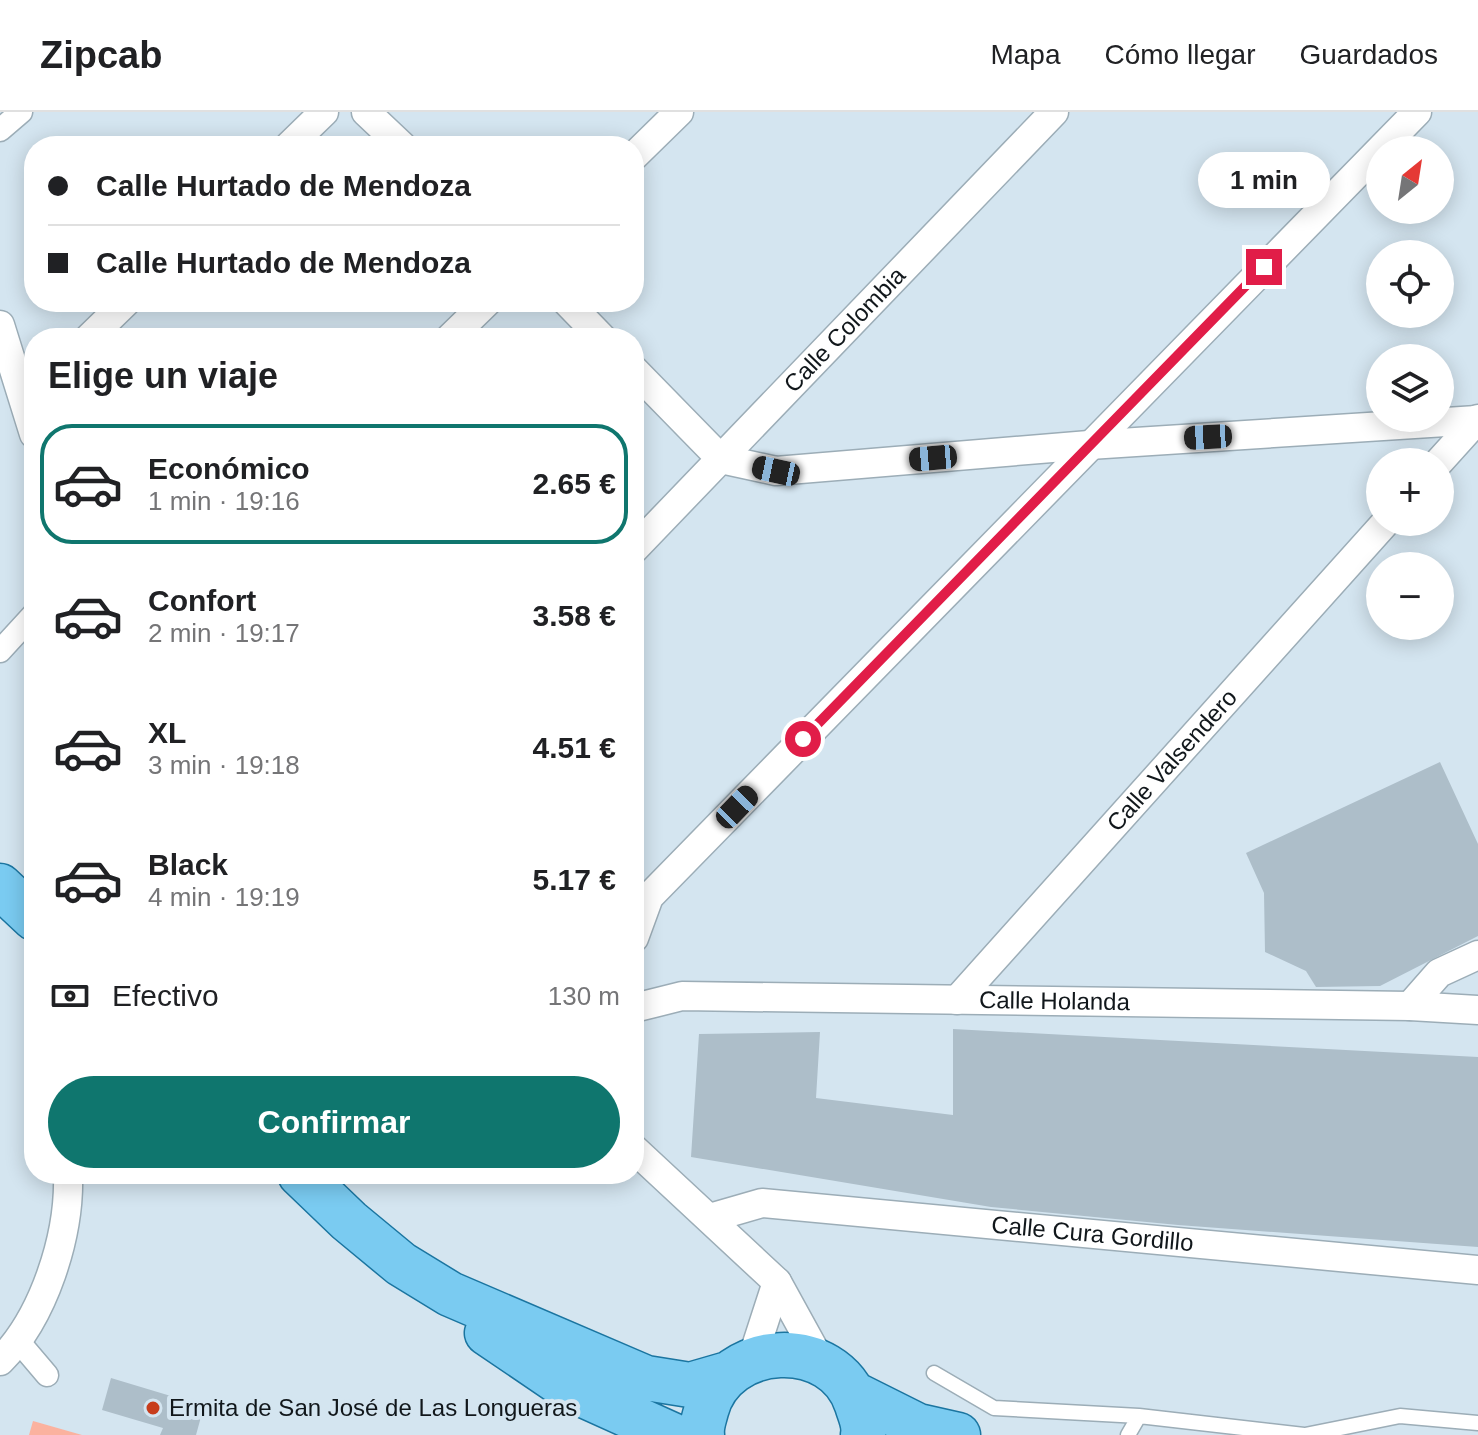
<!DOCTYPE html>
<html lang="es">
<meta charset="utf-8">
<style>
:root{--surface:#fff;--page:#f2f2f2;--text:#202124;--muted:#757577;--line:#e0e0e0;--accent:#0f766e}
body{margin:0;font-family:Helvetica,sans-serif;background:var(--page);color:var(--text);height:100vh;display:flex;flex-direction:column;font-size:30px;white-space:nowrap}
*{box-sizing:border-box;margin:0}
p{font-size:26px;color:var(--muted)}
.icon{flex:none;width:44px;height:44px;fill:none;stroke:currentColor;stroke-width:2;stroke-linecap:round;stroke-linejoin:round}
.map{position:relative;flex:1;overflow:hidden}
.panel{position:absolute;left:24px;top:216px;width:620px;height:856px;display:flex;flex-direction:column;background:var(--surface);border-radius:32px;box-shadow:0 4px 20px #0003}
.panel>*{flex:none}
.top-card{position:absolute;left:24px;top:24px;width:620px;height:176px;border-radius:32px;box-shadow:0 4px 20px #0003;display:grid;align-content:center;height:176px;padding:0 24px;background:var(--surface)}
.needle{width:52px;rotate:30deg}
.fabs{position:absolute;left:1366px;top:24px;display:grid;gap:16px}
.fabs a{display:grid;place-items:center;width:88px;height:88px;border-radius:50%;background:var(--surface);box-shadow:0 4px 20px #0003;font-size:40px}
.end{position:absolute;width:36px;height:36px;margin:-18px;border:10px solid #e11d48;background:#fff;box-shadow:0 0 0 4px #fff}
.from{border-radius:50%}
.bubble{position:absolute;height:56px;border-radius:28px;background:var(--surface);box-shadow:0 4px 20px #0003;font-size:26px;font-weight:600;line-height:56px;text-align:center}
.car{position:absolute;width:24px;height:48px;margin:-24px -12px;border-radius:10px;box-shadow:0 0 6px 2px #0007;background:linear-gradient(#222 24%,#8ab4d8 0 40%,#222 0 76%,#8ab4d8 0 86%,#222 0)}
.top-card b{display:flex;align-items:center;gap:28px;height:76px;font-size:30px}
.top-card b+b{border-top:2px solid var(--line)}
.top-card i{width:20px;height:20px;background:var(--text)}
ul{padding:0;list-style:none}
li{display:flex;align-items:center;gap:24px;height:120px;margin:0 16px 12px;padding:0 8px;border:4px solid transparent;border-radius:32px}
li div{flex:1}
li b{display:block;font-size:30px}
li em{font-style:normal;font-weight:600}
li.on{border-color:var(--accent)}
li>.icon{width:72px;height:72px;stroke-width:1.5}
h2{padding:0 24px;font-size:36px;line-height:96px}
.pay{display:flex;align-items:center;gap:20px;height:88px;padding:0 24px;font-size:30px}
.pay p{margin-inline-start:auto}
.action{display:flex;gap:16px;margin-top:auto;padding:16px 24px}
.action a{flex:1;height:92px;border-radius:48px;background:var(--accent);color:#fff;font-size:32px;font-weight:600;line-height:92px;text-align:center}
header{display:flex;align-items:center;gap:48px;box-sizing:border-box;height:112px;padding:0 40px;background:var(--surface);border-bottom:2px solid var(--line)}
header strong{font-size:38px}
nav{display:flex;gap:44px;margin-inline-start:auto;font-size:28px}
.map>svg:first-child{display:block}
.green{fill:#fbb29f}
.building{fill:#adbec9}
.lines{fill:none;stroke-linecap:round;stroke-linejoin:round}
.service-casing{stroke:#9cadb7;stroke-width:17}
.pedestrian-casing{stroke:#9cadb7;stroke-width:25}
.minor-casing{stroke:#9cadb7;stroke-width:31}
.primary-casing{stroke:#1b75a0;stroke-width:47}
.service{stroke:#fff;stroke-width:14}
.pedestrian{stroke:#fff;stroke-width:22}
.minor{stroke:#fff;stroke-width:28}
.primary{stroke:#7acbf1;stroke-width:44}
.route{stroke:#e11d48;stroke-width:10}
.poi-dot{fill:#c73d1c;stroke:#d4e5f0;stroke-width:3}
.labels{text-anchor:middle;stroke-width:8;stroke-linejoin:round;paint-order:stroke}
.street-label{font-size:24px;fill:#11171b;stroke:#d4e5f0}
.poi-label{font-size:24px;fill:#11171b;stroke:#d4e5f0;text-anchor:start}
</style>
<header>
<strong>Zipcab</strong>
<nav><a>Mapa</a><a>Cómo llegar</a><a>Guardados</a></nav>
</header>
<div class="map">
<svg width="1478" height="1323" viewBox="0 0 1478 1323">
<rect width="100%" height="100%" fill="#d4e5f0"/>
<path class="green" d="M33,1309L82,1323H29Z"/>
<path class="building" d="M1440,650L1478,732V824L1380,874L1316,875L1306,859L1265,840L1264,781L1246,741Z
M953,917L1478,945V1135L1178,1113L991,1095L691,1045L699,922L820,920L816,986L953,1003Z
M111,1266L204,1294L196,1323H160L163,1316L102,1298Z"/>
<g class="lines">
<defs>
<path id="service" d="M934,1261L994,1296L1139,1304L1304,1323
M1128,1323L1139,1304
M1305,1323L1400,1304L1478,1311"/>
<path id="pedestrian" d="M0,18L21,0
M0,539L34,502
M19,1230L47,1263"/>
<g id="minor">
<path d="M366,0L402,34"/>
<path d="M289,34L324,0"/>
<path d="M634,44L679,0"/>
<path d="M567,190L602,226"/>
<path d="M0,213L34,322"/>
<path d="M89,226L126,190"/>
<path d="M450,226L487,190"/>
<path d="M634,258L721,347L776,359L1089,333L1477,308"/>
<path d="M1439,350L1478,307"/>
<path id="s1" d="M634,437L1054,0"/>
<path d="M634,826L649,785L1417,0"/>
<path id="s2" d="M957,888L1386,410"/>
<path d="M1410,894L1439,861L1478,843"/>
<path id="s3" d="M634,896L682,884L1410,894L1478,898"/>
<path d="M634,1037L777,1170L821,1250"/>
<path id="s4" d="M710,1106L762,1091L1478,1158"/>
<path d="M752,1247L777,1170"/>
<path d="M0,1249C44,1205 70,1124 68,1062"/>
</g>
<path id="primary" d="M0,774L34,806
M300,1062L349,1109L401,1152L450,1182L646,1266L690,1273L728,1262
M487,1221L568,1276L672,1323
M854,1282L918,1314L958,1323
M702,1323C701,1314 704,1307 706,1299C724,1228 835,1223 857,1293C860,1303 865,1312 863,1323"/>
</defs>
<use href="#service" class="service-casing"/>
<use href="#pedestrian" class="pedestrian-casing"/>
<use href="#minor" class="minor-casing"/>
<use href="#primary" class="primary-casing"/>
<use href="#service" class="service"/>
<use href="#pedestrian" class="pedestrian"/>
<use href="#minor" class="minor"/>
<use href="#primary" class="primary"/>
</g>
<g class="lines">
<path class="route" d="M803,627L1264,155"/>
</g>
<circle class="poi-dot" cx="153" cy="1296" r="8"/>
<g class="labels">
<g class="street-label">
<text dy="8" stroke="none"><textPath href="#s1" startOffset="304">Calle Colombia</textPath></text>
<text dy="8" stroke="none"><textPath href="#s2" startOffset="322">Calle Valsendero</textPath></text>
<text dy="8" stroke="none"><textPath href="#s3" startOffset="422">Calle Holanda</textPath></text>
<text dy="8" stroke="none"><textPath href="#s4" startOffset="386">Calle Cura Gordillo</textPath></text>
</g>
<g class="poi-label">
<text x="169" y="1304">Ermita de San José de Las Longueras</text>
</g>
</g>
</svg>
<div class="fabs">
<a><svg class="needle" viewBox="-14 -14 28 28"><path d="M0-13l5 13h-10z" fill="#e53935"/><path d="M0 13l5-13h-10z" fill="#757577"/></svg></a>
<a><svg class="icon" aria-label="locate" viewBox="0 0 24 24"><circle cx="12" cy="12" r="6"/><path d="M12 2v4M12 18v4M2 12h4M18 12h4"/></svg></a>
<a><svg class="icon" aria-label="layers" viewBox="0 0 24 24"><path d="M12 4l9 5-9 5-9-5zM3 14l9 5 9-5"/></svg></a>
<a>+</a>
<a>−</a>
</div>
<i class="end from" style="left:803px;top:627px"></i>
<i class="end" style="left:1264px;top:155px"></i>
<div class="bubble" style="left:1198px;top:40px;width:132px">1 min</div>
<i class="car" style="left:1208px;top:325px;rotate:267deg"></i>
<i class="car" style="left:933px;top:346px;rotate:265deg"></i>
<i class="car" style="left:776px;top:359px;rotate:282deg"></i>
<i class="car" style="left:737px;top:695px;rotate:44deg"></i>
<div class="top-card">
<b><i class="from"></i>Calle Hurtado de Mendoza</b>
<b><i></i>Calle Hurtado de Mendoza</b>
</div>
<section class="panel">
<h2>Elige un viaje</h2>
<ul>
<li class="on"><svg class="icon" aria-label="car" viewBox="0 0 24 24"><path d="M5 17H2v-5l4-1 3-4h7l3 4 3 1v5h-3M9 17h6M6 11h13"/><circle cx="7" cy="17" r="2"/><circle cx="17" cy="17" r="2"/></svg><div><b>Económico</b><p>1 min · 19:16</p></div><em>2.65 €</em></li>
<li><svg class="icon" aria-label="car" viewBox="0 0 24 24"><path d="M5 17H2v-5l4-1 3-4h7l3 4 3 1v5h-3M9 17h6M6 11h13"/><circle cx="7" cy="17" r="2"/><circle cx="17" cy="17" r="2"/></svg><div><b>Confort</b><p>2 min · 19:17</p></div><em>3.58 €</em></li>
<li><svg class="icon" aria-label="car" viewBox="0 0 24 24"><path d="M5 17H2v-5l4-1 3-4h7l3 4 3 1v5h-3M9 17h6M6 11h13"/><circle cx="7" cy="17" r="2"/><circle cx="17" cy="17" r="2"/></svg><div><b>XL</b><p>3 min · 19:18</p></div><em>4.51 €</em></li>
<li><svg class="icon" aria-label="car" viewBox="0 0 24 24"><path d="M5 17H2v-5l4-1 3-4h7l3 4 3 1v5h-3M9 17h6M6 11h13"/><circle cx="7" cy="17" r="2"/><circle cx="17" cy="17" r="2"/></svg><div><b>Black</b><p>4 min · 19:19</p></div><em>5.17 €</em></li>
</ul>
<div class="pay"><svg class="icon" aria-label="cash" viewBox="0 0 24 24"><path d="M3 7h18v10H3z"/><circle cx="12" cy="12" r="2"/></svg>Efectivo<p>130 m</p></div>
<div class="action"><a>Confirmar</a></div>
</section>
</div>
